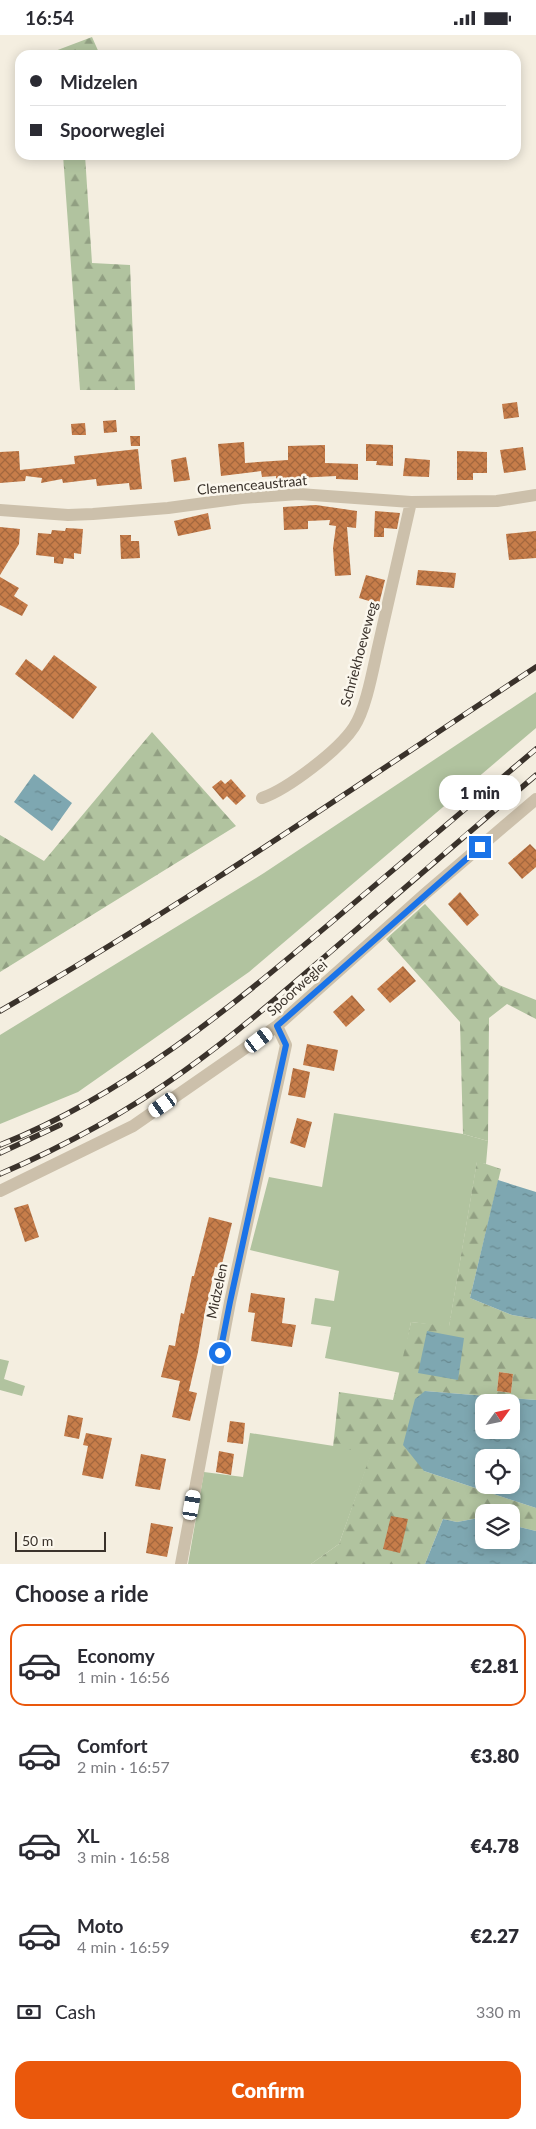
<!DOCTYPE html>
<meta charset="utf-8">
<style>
:root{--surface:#fff;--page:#f7f7f7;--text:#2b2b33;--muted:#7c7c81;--line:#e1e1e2;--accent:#ea580c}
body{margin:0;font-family:Lato,sans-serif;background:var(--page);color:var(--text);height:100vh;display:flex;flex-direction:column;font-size:19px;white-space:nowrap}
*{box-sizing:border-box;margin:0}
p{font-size:16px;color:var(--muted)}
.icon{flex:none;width:28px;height:28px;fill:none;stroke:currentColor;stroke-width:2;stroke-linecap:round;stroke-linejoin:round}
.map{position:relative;height:1529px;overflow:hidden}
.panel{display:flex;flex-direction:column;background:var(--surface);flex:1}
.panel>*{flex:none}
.banner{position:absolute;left:15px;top:15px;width:506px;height:110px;border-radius:15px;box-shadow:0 2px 12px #0003;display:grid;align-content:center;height:110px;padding:0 15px;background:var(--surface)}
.needle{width:32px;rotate:57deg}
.controls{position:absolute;left:475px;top:1359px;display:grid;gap:10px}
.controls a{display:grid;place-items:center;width:45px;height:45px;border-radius:10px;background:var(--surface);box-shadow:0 2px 12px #0003;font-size:25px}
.scale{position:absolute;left:15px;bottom:12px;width:91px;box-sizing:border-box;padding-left:5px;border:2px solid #3a322b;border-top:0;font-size:14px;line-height:18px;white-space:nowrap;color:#3a322b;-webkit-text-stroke:4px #fbf7ed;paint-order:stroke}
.end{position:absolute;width:22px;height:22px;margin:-11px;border:6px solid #1a73e8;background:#fff;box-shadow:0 0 0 2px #fff}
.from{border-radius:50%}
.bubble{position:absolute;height:35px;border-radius:15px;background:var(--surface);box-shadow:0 2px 12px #0003;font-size:16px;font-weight:800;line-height:35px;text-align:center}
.car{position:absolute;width:15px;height:30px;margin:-15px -8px;border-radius:6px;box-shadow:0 0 4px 1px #0007;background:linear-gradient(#fff 24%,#345 0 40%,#fff 0 76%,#345 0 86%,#fff 0)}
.banner b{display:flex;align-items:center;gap:18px;height:48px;font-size:19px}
.banner b+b{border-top:1px solid var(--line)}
.banner i{width:12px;height:12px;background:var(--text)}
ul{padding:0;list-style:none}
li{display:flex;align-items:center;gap:15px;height:82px;margin:0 10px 8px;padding:0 5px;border:2px solid transparent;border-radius:15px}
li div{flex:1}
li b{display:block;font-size:19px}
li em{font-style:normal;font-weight:800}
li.on{border-color:var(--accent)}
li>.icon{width:45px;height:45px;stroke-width:1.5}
h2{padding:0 15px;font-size:22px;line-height:60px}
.pay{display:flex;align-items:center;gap:12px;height:55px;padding:0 15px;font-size:19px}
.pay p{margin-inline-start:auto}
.primary-button{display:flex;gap:10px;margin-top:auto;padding:10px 15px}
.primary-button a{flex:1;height:58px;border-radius:15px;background:var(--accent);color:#fff;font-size:20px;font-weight:800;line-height:58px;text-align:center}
.status{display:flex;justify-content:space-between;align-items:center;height:35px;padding:0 25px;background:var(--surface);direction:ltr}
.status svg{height:14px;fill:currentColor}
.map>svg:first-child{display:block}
.green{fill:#b1c39f}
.forest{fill:url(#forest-firs);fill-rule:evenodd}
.water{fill:url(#water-ripples);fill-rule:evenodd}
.building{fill:url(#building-cross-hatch)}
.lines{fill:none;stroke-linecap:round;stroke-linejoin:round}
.street{stroke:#ccc0ab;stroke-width:12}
.rail-casing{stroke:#3a322b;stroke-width:5.5}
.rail{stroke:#fbf7ed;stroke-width:4;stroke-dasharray:11;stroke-linecap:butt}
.route{stroke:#1a73e8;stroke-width:6}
.labels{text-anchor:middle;stroke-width:5;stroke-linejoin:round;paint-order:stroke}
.street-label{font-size:14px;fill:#3a322b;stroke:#fbf7ed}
</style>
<div class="status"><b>16:54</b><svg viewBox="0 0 49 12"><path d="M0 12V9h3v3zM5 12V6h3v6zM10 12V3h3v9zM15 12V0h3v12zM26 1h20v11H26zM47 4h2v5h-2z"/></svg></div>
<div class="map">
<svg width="536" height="1529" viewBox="0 0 536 1529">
<defs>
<pattern id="forest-firs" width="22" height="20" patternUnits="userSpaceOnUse" patternTransform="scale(1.25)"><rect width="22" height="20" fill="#b1c39f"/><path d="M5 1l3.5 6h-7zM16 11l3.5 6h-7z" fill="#919f82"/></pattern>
<pattern id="water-ripples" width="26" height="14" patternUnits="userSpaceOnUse" patternTransform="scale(1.25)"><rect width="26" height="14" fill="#7ea7b1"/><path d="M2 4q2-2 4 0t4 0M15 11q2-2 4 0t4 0" fill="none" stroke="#688990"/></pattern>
<pattern id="building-cross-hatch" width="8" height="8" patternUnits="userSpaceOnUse" patternTransform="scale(1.25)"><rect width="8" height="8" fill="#c77d4a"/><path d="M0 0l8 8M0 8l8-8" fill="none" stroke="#a3673e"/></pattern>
</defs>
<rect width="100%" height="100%" fill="#f4eee0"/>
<path class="green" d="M536,657V693L249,937L78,1057L0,1089V1000L264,838Z
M334,1078L463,1099L488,1106L486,1129L477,1127L449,1292L411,1287L401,1338L325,1323L331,1292L311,1289L315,1263L334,1266L339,1236L250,1215L269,1142L322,1152Z
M0,1324L9,1326L4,1344L25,1351L22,1361L0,1355Z
M250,1398L372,1417L339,1509L311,1529H188L204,1437L243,1442Z"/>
<path class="forest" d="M92,2L100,20H56L55,16Z
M63,120H85L92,228L130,230L135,355H80Z
M152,697L236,791L0,937V800L44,826Z
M425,869L499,950L536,965V984L507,969L489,983L488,1106L463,1099L460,987L386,904Z
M477,1126L501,1134L470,1263L512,1280L536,1284V1365L425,1356L424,1436L536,1473V1496L511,1490V1478H484V1482L457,1487L443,1484L425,1529H311L339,1509L371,1418L333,1412L339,1357L393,1365L411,1287L449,1291ZM499,1337L513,1339L511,1358L497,1356Z"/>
<path class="water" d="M34,739L72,768L52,796L14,767Z
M498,1145L536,1157V1284L512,1280L470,1263Z
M427,1296L464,1303L458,1345L418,1338Z
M425,1356L536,1365V1473L424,1436L403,1410L415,1364ZM484,1368H511V1395H484ZM511,1422V1450H484V1422Z
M484,1482V1505H511V1490L536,1496V1529H425L443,1484L457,1487Z"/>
<path class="building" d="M517,367L519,382L504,384L502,369Z
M116,385L117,397L104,398L103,386Z
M85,388L86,400H72L71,389Z
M130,401H140V411H131Z
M244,407L245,428L288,425V411L325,410V428L358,429V445L336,444V441L276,444V441L262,442L261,436L221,441L218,409Z
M366,409L393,410V431L376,430L377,426H366Z
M523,412L526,435L504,438L500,415Z
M138,414L142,454L130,455L129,448L97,451L96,444L63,448L62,444L41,448L42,443L26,441L25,446L0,448V417L19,416L20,435L75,429L74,421Z
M457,416L487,417V438H473V445H457Z
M186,422L190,445L174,447L171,425Z
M405,423L430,425L429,442L403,441Z
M316,470L357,476L356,493L347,492L351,540L335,541L333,513L336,491L329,490L330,485L308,486V494L284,495L283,472Z
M375,476L400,478L397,494L384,493V502H374Z
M208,478L211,494L178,501L174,486Z
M0,492L20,494L19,509L0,540Z
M66,493L83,494L81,519L74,518V524L64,523L63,529L54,528V522L36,520L38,498L51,499L52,495L65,496Z
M536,496V523L509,525L506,499Z
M120,500H131V506H139L140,523L121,524Z
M418,535L456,538L454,553L416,550Z
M366,540L385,545L379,569L359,563Z
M0,542L19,553L14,561L28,570L22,581L0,570Z
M54,620L97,652L73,684L15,639L26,624L42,636Z
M231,744L246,761L236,770L227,761L223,765L212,752L221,745L225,749Z
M530,809L536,815V832L522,844L508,828Z
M460,857L479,880L467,891L448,869Z
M403,931L416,946L390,968L377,954Z
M352,960L365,975L346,992L333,977Z
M307,1009L338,1015L334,1036L303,1030Z
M293,1033L310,1037L305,1063L288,1060Z
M297,1083L312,1087L305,1113L290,1108Z
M28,1169L39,1202L25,1207L14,1173Z
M209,1182L232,1188L221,1233L215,1232L207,1270H206L198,1317L189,1356L197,1358L190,1386L172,1382L180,1346L161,1342L169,1310L175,1311L181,1278L184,1279L192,1241H194Z
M251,1258L285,1263L282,1288L296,1290L292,1312L251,1306L255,1278L248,1277Z
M499,1337L513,1339L511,1358L497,1356Z
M68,1380L83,1383L79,1404L64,1401Z
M230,1386L245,1388L243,1409L227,1407Z
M86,1398L112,1403L103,1444L82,1440L88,1411L83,1410Z
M219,1416L234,1419L231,1440L216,1437Z
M141,1419L166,1424L160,1455L135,1451Z
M391,1481L408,1484L400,1518L383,1514Z
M151,1488L173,1492L167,1522L146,1518Z"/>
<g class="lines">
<path class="street" d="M0,475L68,480L93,479L168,473L242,463L299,459L411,467L497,466L536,460
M262,763C288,754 339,715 354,692C366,674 373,634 378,612C389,564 400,515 411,467
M0,1156L133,1091L277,991L426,858L536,764
M181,1529L230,1267L286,1010L277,991"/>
<defs>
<path id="rail" d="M0,976C184,870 359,749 536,632
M0,1110C127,1059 231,972 334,885C401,828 469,771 536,714
M0,1118L60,1090
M0,1139C65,1111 127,1077 184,1036C242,995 296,946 350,900C412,846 474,793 536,740"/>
</defs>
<use href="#rail" class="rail-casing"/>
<use href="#rail" class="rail"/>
</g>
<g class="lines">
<path class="route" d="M220,1318L230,1267L286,1010L277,991L480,812"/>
</g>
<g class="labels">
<g class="street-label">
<text transform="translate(252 450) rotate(-5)" y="5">Clemenceaustraat</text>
<text transform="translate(359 619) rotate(-75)" y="5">Schriekhoeveweg</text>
<text transform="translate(297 953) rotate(-42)" y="5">Spoorweglei</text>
<text transform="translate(217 1256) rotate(-78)" y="5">Midzelen</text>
</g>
</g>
</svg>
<div class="controls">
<a><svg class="needle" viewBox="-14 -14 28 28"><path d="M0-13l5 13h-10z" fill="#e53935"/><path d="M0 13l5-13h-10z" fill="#7c7c81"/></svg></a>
<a><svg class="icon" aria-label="locate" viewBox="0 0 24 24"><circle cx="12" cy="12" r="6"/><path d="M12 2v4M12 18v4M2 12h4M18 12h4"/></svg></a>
<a><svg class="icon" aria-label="layers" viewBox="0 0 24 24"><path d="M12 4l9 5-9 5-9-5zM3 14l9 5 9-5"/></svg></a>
</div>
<div class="scale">50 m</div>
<i class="end from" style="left:220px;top:1318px"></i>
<i class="end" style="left:480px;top:812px"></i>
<div class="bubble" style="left:439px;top:740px;width:82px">1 min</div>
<i class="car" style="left:259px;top:1005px;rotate:53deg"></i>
<i class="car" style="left:163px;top:1070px;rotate:235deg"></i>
<i class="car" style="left:192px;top:1470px;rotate:10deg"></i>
<div class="banner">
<b><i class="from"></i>Midzelen</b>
<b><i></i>Spoorweglei</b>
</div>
</div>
<section class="panel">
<h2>Choose a ride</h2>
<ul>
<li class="on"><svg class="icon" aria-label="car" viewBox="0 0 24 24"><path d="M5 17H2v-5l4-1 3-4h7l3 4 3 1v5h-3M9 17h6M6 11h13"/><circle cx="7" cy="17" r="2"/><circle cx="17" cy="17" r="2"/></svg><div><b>Economy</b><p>1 min · 16:56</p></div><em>€2.81</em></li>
<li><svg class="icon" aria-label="car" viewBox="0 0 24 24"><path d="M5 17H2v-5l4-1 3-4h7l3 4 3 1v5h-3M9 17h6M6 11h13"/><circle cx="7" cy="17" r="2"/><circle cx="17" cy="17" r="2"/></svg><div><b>Comfort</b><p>2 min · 16:57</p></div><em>€3.80</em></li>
<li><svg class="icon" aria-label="car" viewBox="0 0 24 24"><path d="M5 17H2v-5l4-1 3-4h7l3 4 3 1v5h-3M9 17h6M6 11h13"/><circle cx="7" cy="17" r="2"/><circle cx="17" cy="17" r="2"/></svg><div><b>XL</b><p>3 min · 16:58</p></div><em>€4.78</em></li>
<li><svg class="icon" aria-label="car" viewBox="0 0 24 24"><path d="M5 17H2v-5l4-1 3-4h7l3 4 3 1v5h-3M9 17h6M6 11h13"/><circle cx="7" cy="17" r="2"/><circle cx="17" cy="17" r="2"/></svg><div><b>Moto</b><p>4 min · 16:59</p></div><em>€2.27</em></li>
</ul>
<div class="pay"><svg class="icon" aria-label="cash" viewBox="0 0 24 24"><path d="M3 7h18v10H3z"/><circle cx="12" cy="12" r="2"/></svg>Cash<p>330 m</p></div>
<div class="primary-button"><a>Confirm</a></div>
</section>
